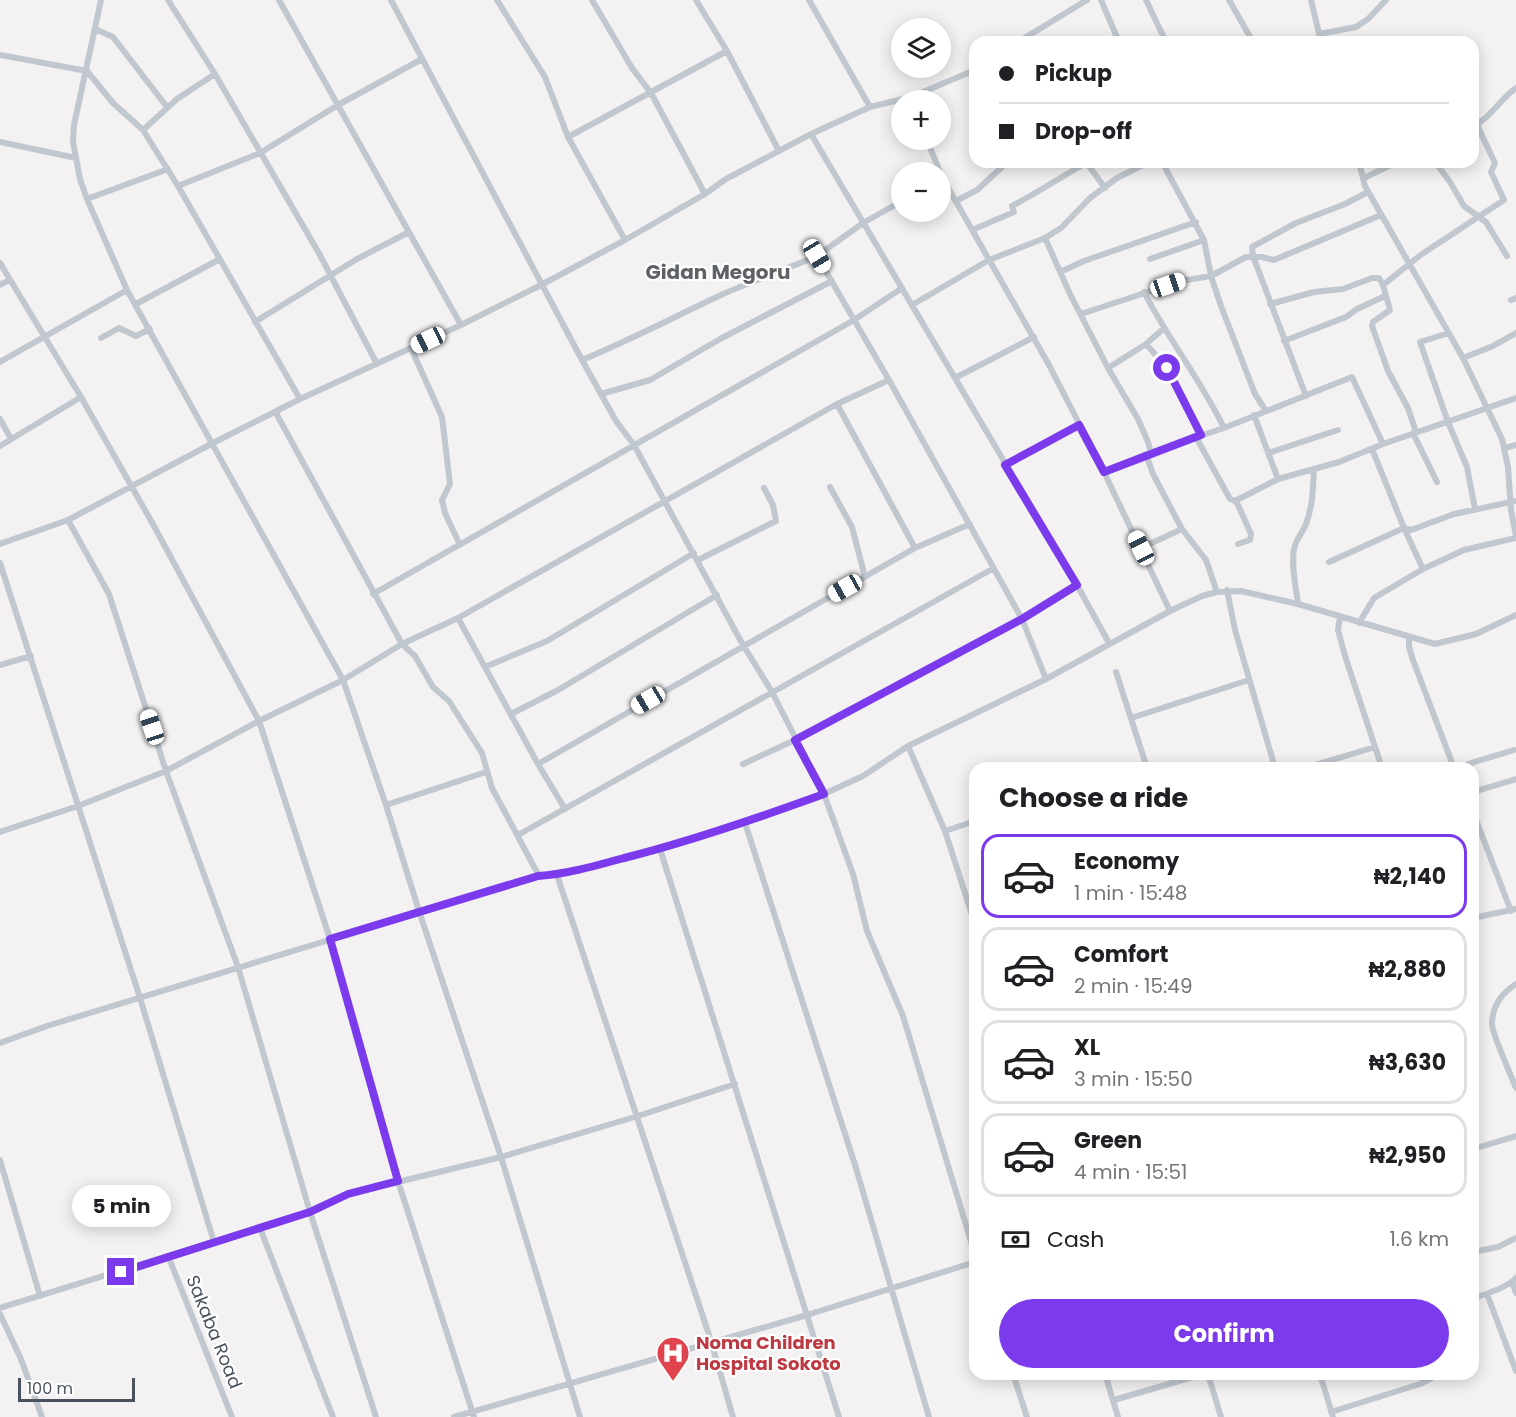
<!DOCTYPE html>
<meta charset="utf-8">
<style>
:root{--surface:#fff;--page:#f6f6f6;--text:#202124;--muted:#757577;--line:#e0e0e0;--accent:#7c3aed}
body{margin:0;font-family:Poppins,sans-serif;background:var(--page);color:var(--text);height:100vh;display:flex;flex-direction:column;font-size:22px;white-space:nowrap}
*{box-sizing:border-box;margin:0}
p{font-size:20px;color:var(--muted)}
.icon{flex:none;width:33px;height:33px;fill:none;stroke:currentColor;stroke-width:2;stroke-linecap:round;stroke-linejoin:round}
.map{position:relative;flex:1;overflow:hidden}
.details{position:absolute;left:969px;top:762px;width:510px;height:618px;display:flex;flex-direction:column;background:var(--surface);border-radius:18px;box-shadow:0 3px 15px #0003}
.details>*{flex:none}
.top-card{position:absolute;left:969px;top:36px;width:510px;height:132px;border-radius:18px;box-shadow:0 3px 15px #0003;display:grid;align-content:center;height:132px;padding:0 30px;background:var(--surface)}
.controls{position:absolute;left:891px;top:18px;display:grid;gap:12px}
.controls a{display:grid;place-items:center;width:60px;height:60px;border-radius:50%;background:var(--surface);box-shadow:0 3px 15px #0003;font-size:30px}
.scale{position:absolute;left:18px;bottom:15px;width:117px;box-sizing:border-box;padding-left:6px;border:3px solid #4a525d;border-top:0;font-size:16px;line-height:21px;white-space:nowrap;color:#4a525d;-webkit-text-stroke:4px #fff;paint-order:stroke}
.end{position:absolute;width:27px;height:27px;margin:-14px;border:8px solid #7c3aed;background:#fff;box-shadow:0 0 0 3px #fff}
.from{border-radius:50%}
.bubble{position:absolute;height:42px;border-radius:21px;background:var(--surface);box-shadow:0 3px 15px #0003;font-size:20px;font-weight:700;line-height:42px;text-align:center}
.car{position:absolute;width:18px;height:36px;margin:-18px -9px;border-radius:8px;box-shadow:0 0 4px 2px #0007;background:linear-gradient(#fff 24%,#345 0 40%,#fff 0 76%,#345 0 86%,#fff 0)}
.top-card b{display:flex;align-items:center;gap:21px;height:57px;font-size:22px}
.top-card b+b{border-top:2px solid var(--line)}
.top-card i{width:15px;height:15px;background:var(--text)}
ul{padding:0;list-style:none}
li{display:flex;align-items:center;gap:18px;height:84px;margin:0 12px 9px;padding:0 18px;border:3px solid var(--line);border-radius:18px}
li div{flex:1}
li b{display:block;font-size:22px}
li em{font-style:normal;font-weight:700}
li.active{border-color:var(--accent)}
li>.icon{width:54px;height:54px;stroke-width:1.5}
h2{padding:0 30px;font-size:27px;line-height:72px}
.pay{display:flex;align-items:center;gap:15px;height:66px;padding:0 30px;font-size:22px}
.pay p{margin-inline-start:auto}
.cta{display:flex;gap:12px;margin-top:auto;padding:12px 30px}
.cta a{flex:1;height:69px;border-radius:36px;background:var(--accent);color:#fff;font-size:24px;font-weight:700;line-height:69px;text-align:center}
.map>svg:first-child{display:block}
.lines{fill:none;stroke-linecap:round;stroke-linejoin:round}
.minor{stroke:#c0c7ce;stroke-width:6}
.route{stroke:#7c3aed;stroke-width:8}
.labels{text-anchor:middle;stroke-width:4.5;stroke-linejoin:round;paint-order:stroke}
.street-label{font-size:18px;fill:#4a525d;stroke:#fff}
.health-label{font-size:18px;font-weight:bold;fill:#be3a42;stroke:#fff;text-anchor:start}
.neighbourhood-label{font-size:20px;font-weight:bold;fill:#5e6165;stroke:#fff}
</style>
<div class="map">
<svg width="1516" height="1417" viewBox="0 0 1516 1417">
<rect width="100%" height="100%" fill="#f3f1f1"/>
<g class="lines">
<path class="minor" d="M101,0L74,125L73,142L80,179L87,199L127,290L343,680L386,805L419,911L501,1157L580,1417
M168,0L215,74L320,255L377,364
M279,0L461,325
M391,0L582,360L616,421L634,445L743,645L772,692L824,794L853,874L867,931L903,1016L975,1255
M497,0L545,77L568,137L625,240
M592,0L632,68L651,93L705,194
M696,0L727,51L779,151
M809,0L870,107
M1101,0L1119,42
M1146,0L1166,42
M1229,0L1253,42
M1311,0L1321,42
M95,29L113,37L167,107
M1319,34L1356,27L1368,19L1386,0
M1018,42L1087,0
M0,55L87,71L113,103L143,130L178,186L300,399
M1473,126C1491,118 1500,99 1516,88
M143,130L177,99L215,74
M811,134L1077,585L1109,643
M568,137L727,51
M927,140L942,177L1049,365L1104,472L1170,611
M0,142L76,158
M1086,162L1105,188
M1162,162L1204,240L1211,276L1221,306L1255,394L1266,411
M1359,162L1365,186L1463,358L1502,439L1508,467L1511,510L1516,536
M1435,162L1450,182L1464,206L1486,222L1507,256
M1364,178L1397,162
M178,186L260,153L338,105L422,59
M87,199L168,169
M956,201L977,190L1002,167L1004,162
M972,230L1014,212L1012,206C1037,193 1061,177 1086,163
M1045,238L1070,294L1108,368L1138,419L1148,442L1151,453
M817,256L863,223L902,201
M1150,259L1204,240
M0,263L81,397L154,526L259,721L330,939L398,1181L474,1417
M1060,272L1084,261L1196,222
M0,285L9,280
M1383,285L1422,254L1504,200L1491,172L1495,163L1477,125
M1144,292C1168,339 1201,380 1224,428
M1511,300L1516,298
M136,304L220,259
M1270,304L1314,292L1343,289L1372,278H1379L1383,285L1390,310L1373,322L1372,326L1388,371L1408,408L1416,432
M912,305L989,260L1045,238L1061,228L1090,198L1117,178L1149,162
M1081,314L1181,281L1211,276L1246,257H1261L1274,260L1381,215
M255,322L357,259L409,232
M1449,333L1420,342L1448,422L1467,467L1475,509
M101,338L119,328L136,336L150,329
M1284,341L1346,317L1357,309L1385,296
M1146,344L1167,368L1201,435
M411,348L442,417L450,484L442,500L445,513L460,545
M1463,358L1493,346L1516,333
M582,360C630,340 676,316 723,294C754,281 786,269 817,256L889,380L1022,619L1046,679
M0,362L127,290
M1108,368L1146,344L1163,329
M955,378L1034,337
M601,394L650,380L720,339L832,281
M1306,396L1253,256L1252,247L1296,223L1345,204L1368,192
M837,404L915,548
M276,413L402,644L415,656L433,687L449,701L482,753L492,788L539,876
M1254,415L1278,479
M0,419L11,439
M1413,433L1437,482
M1196,437L1230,499L1235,501L1238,505L1251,534L1250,540L1238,544
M0,446L81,397
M1505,448L1516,445
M1372,449L1404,528L1423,569
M1268,453L1338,430
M1146,454L1153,474L1182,529L1206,560L1217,592
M1005,465L1079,425
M1104,472L1146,454L1224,428L1352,377L1383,444
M830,487L852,527L865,577
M1235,501L1278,479L1339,462L1383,444L1516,398
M68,520L109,594L166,771L238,967L310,1212L376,1417
M0,544L68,520L213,443L300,399L461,325L543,284L625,240L705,194L726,179L811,134L870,107L911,97L975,70
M1141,548L1182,529
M698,560L776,521L773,505L764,488
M1329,562L1404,528L1411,530L1454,514L1516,501
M0,563L140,998L214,1242
M1227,590L1235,630L1275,768
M373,594L854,320L902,288
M1298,604C1296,587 1291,567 1294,549C1296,539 1303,532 1306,524C1313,505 1313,488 1314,469
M1340,616L1338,630L1345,656L1382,768
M458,618L538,764L565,809
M1359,623L1374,598L1423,569L1464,550L1516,538
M1409,637V647L1413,660L1454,768
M0,665L31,656
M485,667L547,641L694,553
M1116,672L1147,768
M511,714L558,690L717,595
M1131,718L1249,680
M908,746L945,831L975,924
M538,764L915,548L970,524
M743,764L795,740L1022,619L1077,585
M1305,768L1375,747
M1458,768C1477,760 1495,756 1514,750
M1473,792L1516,779
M386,805L486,772
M1473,812L1511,911
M745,823L856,1168L929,1417
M945,831L975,821
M0,832L78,806L166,771L259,721L343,680L402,644L458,618L837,404L889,380
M518,835L994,568
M660,849L839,1417
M557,875L711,1341L733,1417
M1473,918L1516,909
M1516,984C1502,993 1492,1006 1492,1024C1492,1034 1511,1075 1516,1088
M0,1043L47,1026L539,876L557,875L660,849L745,823L824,794L863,776L908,746L1046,679L1170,611L1202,596L1217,592L1241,591L1298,604L1435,644L1476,634L1516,615
M1473,1149L1516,1136
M0,1160L40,1296
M260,1228L333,1417
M1473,1252L1498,1247L1516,1238
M169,1258L232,1417
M1512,1282L1516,1293
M1487,1294L1516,1371
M1473,1298C1487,1294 1506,1288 1516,1278
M0,1308L310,1212L348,1194L501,1157L638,1116L735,1084
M0,1314L21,1359L42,1417
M1013,1374L1027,1417
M1105,1374L1118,1417
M1208,1374L1221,1417
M1320,1374L1333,1417
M1114,1400L1203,1374
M1331,1412L1420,1384L1439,1374
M454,1417L807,1315L975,1262"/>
</g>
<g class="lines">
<path class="route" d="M121,1272L310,1212L348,1194L398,1181L330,939L538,876C567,874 595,866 624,858C692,841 758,818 824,794L795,740L1022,619L1077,585L1005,465L1079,425L1104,472L1201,435L1167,368"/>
</g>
<defs>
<symbol id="hospital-pin" viewBox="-11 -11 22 30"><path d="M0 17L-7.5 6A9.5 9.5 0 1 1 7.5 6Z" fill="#e0444e" stroke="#fff"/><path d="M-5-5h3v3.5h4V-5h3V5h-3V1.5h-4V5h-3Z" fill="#fff"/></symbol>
</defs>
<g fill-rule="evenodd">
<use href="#hospital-pin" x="654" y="1334" width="38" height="52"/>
</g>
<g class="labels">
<g class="street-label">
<text transform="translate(214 1332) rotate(68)" y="6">Sakaba Road</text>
</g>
<g class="health-label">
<text x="696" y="1349">Noma Children<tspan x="696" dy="21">Hospital Sokoto</tspan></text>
</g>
<g class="neighbourhood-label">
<text x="718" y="279">Gidan Megoru</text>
</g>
</g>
</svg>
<div class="controls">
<a><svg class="icon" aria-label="layers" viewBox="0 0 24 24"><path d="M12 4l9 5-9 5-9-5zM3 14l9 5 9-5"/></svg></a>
<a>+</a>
<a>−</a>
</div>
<div class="scale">100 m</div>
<i class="end from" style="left:1167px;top:368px"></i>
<i class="end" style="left:121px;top:1272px"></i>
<div class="bubble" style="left:72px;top:1185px;width:99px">5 min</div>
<i class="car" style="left:817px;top:256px;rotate:149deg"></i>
<i class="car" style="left:1168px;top:285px;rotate:71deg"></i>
<i class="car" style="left:428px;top:340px;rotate:245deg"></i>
<i class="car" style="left:1141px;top:548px;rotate:334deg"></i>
<i class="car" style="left:845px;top:588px;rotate:241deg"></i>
<i class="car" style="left:648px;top:700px;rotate:240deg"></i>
<i class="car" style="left:152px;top:727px;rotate:342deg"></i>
<div class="top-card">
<b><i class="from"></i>Pickup</b>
<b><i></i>Drop-off</b>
</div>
<section class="details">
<h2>Choose a ride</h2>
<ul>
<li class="active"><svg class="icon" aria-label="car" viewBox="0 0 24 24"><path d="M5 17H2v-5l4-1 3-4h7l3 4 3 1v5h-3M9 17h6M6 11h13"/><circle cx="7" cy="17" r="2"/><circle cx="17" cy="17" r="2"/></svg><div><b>Economy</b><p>1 min · 15:48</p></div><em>₦2,140</em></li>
<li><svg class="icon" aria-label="car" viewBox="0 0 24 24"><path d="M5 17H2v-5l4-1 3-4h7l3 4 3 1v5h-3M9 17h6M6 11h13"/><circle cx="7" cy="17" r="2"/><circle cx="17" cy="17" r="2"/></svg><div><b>Comfort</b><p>2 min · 15:49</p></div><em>₦2,880</em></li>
<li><svg class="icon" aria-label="car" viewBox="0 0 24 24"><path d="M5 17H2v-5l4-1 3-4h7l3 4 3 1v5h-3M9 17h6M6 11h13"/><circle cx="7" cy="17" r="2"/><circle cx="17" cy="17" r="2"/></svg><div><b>XL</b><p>3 min · 15:50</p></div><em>₦3,630</em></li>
<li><svg class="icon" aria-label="car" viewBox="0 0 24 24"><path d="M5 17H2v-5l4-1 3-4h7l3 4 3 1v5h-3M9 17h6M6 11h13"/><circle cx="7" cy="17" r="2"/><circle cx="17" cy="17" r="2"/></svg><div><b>Green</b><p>4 min · 15:51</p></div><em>₦2,950</em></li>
</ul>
<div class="pay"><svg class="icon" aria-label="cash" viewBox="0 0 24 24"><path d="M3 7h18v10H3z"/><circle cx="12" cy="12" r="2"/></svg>Cash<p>1.6 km</p></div>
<div class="cta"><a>Confirm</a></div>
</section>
</div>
